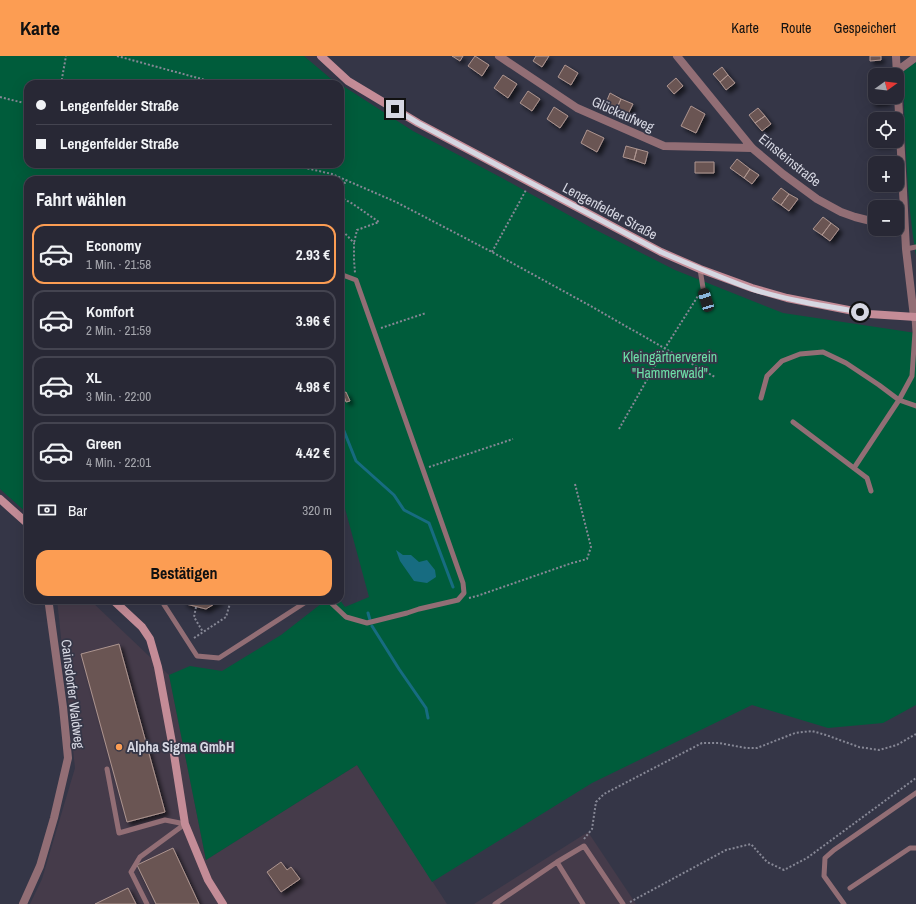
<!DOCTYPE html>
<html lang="de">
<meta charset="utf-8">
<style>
:root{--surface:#282835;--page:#343441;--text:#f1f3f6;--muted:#a5a6ad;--line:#444450;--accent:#fc9d53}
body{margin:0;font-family:"Archivo Narrow",sans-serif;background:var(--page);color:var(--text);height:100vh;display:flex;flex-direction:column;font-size:15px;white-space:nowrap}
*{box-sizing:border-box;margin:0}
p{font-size:13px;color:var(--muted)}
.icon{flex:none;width:22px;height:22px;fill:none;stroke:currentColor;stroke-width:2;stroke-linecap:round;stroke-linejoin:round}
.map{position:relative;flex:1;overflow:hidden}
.sheet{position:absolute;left:24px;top:120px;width:320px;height:428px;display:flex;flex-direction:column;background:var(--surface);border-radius:12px;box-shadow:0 4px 16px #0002,0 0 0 1px var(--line)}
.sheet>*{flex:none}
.hud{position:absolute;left:24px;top:24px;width:320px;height:88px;border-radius:12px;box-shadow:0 4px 16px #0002,0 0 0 1px var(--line);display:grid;align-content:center;height:88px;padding:0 12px;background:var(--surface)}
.needle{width:26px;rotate:75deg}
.buttons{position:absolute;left:868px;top:12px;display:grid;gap:8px}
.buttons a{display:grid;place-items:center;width:36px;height:36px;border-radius:8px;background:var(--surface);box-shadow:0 4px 16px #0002,0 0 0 1px var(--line);font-size:20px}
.end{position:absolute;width:18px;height:18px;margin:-9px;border:5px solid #d6d7e2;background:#111;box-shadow:0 0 0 2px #111}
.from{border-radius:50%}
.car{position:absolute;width:12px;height:24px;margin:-12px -6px;border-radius:5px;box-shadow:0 0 3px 1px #0007;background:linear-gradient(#222 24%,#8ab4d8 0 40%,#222 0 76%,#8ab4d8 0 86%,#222 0)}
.hud b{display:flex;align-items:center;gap:14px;height:38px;font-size:15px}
.hud b+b{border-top:1px solid var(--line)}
.hud i{width:10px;height:10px;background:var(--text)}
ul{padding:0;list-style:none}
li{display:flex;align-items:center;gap:12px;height:60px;margin:0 8px 6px;padding:0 4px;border:2px solid var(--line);border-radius:12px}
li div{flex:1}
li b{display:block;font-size:15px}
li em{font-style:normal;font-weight:800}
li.current{border-color:var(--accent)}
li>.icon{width:36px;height:36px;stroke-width:1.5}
h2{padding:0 12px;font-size:18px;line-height:48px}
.pay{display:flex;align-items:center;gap:10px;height:44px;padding:0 12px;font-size:15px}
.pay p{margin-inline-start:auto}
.primary-button{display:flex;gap:8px;margin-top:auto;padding:8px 12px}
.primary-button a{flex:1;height:46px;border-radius:12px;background:var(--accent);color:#111;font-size:16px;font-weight:800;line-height:46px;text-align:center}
header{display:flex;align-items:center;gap:24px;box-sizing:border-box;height:56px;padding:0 20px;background:var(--accent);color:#111}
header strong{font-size:19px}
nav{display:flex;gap:22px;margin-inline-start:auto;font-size:14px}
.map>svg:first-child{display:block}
.industrial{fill:#453b4a}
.green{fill:#005c3b}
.water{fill:#176c81}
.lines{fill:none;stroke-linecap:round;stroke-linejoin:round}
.stream{stroke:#176c81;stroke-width:3}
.building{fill:#6b5552;stroke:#ad9590;filter:url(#shadow)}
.path{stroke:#878896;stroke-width:2;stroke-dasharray:2 2;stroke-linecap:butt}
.lane{stroke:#926e75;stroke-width:5}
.street{stroke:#926e75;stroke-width:8}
.secondary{stroke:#c48c97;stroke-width:8}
.route{stroke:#d6d7e2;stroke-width:5}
.poi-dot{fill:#fc9d53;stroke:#353647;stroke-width:1.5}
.labels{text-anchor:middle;stroke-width:3.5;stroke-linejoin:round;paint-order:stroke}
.street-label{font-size:14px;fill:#d6d7e2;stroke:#353647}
.park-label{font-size:14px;fill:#6de0a8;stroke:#353647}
.poi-label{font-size:14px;font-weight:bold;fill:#d6d7e2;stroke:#353647;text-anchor:start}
</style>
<header>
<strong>Karte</strong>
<nav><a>Karte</a><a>Route</a><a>Gespeichert</a></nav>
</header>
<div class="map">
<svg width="916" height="848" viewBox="0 0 916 848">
<defs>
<filter id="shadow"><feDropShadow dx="3.5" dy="3.5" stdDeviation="2" flood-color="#0009"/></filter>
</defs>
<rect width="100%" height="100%" fill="#353647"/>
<path class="industrial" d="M57,544H90L169,619L206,804L357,709L447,848H30L42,823L75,712Z
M588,776L636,848H474Z"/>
<path class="green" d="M0,0H304L330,22L340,28H28V108H340V28L413,75L502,122L590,171L675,214L783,257L916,277V649L883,667L828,672L752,649L592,727L432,826L357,709L206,804L169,619L190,610L222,615L281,579L326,544H340L345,551L369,541L340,434V124H28V458L0,433Z
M916,6V200C906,140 905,76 903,16Z"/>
<path class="water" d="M396,494L403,499H411L419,506L427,504L435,514L436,521L427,527L414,525L400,505Z"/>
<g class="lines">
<path class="stream" d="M340,370L344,375L356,405L394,439L404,454L429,467L453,531
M368,557L370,564
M372,570L399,613L426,652L428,662"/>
</g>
<path class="building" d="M452,0H463L460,5Z
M475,0L489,9L482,20L468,10Z
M536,0H549L542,11L533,5Z
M870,0H881V4L870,5Z
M565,9L578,17L571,29L558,21Z
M722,11L728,19L720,26L713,18Z
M503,19L517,28L508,42L494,32Z
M728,19L735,27L726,34L720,26Z
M676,22L683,30L674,38L667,30Z
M871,25H875V36H871Z
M528,35L540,43L532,55L520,47Z
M871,36H875V41H887V46L872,47Z
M610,37L621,43L616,54L605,49Z
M621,43L633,48L627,60L616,54Z
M691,50L705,58L696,77L681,70Z
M554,51L568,60L560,72L547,63Z
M758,52L765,60L755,67L749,59Z
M765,60L771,68L762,75L755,67Z
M587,74L604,82L597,96L581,87Z
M874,78H875V85H889V88H874Z
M626,90L637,93L634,104L623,101Z
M637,93L648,96L645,108L634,104Z
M891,102V107H875V103Z
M737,103L750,113L744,122L730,112Z
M695,106H714V117H695Z
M750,113L759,119L752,128L744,122Z
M781,132L789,138L781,149L772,143Z
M789,138L798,143L789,155L781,149Z
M823,161L831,167L822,179L813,173Z
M831,167L839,173L830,185L822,179Z
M346,336L350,345L346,346L343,337Z
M183,544H221L206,553L186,548Z
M119,588L165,756L127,766L81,598Z
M173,792L199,848H156L137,809Z
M281,806L287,814L291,811L300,823L281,836L267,816Z
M128,832L136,848H95Z"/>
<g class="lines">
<path class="path" d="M117,0L220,28
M61,28L66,0
M340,38L341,37
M0,41L28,48
M340,56H341
M288,108L332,118L396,146L492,196L587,248L715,321
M324,124L331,123L335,124
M340,125L345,127L346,124
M340,141L353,148L379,166L357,174L354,187
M340,172L354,187V204L355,217
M492,196L526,134
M381,272L426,257
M619,373L665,292L698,240
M429,411L513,383
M469,542L477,540L572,507L587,503L591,491L575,428
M196,551L194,561L203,576
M194,582L226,561L231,544
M584,783L592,773L596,746L604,738L702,687H719L746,692H757L795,677L812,675L826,679L859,691L879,694L897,689L916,678
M630,846L726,794L751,788L767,806L784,814L807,802L916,722"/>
<path class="lane" d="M906,193L916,191
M700,213L703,232L706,244
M761,342L767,320L782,305L800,298L823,296L846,307L879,329L899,344L916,350
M793,366L867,422L871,435
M854,412L899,344L912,320L915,276L914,261
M161,544L197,600L219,602L309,544
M328,544L346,561L367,567L407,557L419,553L458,544L464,537L463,527L356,224L340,218
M107,713L119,777L165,764L185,768
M557,806L583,848
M850,832L910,792H916
M147,848L131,816L140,801L185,768
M495,848L557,806L584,790L623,848
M844,848L824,820L825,802L834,794L916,737"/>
<path class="street" d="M499,0L577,52L664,90L752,92
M677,0L752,92L783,118L817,143L841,156L855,161L875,166
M896,0L906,193L914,261
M897,15L916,1
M23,848L40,810L54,762L68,702L63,651L49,549V544"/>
<path class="secondary" d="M321,0L348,25L418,67L661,196L700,213L752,232L787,242L869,258L916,261
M0,443L28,468
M113,544L142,571L150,583L158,611L173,692L185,768L208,824L223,848"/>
</g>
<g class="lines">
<path class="route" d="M395,53L418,67L661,196C691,209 721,222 752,233C787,244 824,250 860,256"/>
</g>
<circle class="poi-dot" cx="119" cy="691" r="4"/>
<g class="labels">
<g class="street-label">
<text transform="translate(623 58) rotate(24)" y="5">Glückaufweg</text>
<text transform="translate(790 104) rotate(39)" y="5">Einsteinstraße</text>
<text transform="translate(610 155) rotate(28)" y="5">Lengenfelder Straße</text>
<text transform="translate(73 638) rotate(83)" y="5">Cainsdorfer Waldweg</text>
</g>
<g class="park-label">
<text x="670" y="306">Kleingärtnerverein<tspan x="670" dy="16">"Hammerwald"</tspan></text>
</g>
<g class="poi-label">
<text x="127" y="696">Alpha Sigma GmbH</text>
</g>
</g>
</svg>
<div class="buttons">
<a><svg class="needle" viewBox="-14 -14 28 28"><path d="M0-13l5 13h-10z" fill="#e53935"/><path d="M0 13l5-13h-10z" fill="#a5a6ad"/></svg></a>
<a><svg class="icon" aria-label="locate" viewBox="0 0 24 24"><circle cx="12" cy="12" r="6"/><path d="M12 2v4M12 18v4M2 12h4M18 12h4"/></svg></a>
<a>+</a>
<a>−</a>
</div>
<i class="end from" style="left:860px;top:256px"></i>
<i class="end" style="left:395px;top:53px"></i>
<i class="car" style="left:706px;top:244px;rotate:343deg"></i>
<div class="hud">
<b><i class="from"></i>Lengenfelder Straße</b>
<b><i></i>Lengenfelder Straße</b>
</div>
<section class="sheet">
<h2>Fahrt wählen</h2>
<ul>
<li class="current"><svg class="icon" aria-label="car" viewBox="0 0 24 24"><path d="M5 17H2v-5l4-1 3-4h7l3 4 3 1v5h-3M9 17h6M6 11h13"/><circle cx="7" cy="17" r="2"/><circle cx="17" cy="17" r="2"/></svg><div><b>Economy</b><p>1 Min. · 21:58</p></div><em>2.93 €</em></li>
<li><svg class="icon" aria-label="car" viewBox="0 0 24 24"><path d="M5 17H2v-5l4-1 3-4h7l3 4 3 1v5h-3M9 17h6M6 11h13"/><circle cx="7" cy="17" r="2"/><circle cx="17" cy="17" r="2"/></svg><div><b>Komfort</b><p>2 Min. · 21:59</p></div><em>3.96 €</em></li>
<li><svg class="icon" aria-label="car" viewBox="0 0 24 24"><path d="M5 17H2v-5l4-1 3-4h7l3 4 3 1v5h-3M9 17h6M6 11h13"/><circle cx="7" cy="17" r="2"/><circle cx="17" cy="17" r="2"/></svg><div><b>XL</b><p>3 Min. · 22:00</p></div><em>4.98 €</em></li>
<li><svg class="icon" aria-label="car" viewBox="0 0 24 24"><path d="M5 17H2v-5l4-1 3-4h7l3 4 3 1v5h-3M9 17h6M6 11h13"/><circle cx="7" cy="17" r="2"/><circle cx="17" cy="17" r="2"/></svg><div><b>Green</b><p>4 Min. · 22:01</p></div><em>4.42 €</em></li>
</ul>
<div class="pay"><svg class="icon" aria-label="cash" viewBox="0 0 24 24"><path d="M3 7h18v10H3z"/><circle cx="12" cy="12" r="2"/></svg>Bar<p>320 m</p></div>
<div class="primary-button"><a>Bestätigen</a></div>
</section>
</div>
